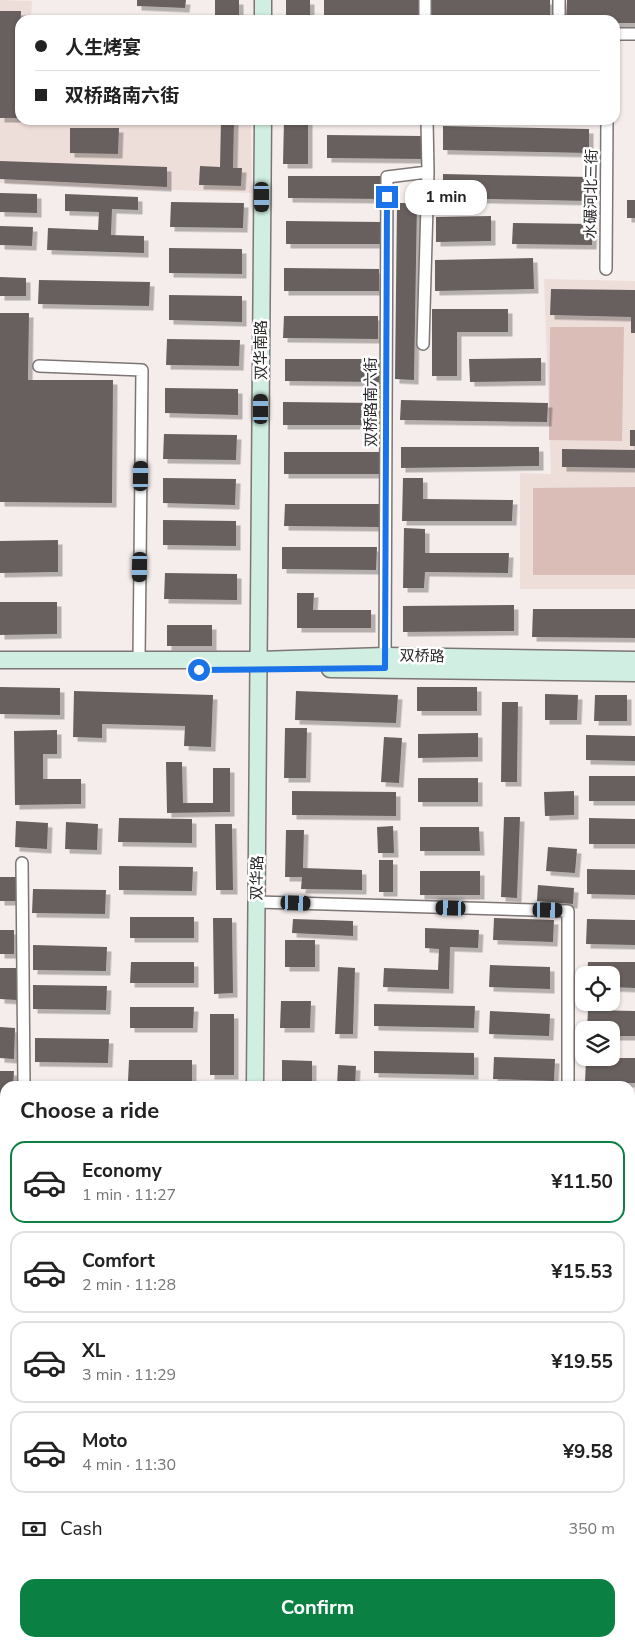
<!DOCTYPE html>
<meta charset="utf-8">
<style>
:root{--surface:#fff;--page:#f2f2f2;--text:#222;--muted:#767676;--line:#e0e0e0;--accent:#0b8043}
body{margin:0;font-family:"Nunito Sans","Noto Sans SC",sans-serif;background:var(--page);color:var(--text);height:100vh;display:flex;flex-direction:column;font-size:19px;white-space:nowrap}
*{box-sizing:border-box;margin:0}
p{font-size:16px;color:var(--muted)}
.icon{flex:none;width:28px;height:28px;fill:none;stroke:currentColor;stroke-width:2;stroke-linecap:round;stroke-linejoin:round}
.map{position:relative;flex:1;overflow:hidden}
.drawer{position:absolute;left:0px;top:1081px;width:635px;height:566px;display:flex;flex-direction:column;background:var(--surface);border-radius:15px 15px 0 0;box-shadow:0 1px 4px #0004}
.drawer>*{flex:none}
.hud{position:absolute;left:15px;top:15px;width:605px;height:110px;border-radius:15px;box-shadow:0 1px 4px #0004;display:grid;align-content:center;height:110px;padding:0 20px;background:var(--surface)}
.controls{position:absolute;left:575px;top:966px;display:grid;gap:10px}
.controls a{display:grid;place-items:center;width:45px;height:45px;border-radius:10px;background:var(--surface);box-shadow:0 1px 4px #0004;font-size:25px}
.end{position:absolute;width:22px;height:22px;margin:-11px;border:6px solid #1a73e8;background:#fff;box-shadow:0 0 0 2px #fff}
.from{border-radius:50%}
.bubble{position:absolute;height:35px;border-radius:15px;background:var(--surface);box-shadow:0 1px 4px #0004;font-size:16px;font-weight:700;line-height:35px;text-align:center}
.car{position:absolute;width:15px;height:30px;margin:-15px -8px;border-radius:6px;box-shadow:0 0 4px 1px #0007;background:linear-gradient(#222 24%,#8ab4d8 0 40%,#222 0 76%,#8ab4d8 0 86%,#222 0)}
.hud b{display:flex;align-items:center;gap:18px;height:48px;font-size:19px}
.hud b+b{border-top:1px solid var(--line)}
.hud i{width:12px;height:12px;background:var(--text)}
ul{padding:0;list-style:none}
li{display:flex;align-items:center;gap:15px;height:82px;margin:0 10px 8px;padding:0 10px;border:2px solid var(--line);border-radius:15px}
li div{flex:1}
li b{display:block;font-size:19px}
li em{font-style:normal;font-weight:700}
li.current{border-color:var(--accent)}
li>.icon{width:45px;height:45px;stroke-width:1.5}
h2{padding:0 20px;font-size:22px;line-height:60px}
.pay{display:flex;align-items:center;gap:12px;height:55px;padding:0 20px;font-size:19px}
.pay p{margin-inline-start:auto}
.action{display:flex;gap:10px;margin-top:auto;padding:10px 20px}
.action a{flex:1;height:58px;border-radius:15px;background:var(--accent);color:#fff;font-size:20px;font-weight:700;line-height:58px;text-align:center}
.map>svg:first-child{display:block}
.built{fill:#eededa}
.park{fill:url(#park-tufts)}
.pitch{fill:#dabdb7}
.building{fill:#67605f;filter:url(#shadow)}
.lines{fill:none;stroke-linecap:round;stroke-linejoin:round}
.lane-casing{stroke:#7c7574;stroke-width:8}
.street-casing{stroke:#7c7574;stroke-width:14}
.secondary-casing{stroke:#7c7574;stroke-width:19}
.primary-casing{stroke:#ccc;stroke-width:21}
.lane{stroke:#fff;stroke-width:5.5}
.street{stroke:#fff;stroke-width:11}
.secondary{stroke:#d0efe2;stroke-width:16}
.primary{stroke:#a0dfc4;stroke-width:19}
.route{stroke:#1a73e8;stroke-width:6}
.labels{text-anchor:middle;stroke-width:5;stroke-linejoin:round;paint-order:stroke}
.street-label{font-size:15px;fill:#2c2929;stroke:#fff}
</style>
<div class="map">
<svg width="635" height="1647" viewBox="0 0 635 1647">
<defs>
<pattern id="park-tufts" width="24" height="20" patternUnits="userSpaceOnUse" patternTransform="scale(1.25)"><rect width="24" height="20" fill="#dabdb7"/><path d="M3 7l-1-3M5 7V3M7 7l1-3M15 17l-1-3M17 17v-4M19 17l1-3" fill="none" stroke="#bba29d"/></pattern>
<filter id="shadow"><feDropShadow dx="4.5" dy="4.5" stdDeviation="0" flood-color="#0004"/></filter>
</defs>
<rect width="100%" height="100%" fill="#f5edec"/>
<path class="built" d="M0,0L32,1L31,20H20V120H251L252,193L0,183Z
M544,279L635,281V589H520V473L551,474Z"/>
<path class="park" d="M0,1525H5V1642H630V1525H635V1647H0Z"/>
<path class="pitch" d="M550,327H624L622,441L549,440Z
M635,487V575H533V488Z"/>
<path class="building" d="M137,0H186L185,8L137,6Z
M215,0H239V20H215Z
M286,0H310V20H286Z
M324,0H419V16H324Z
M432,0H550V19L432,20Z
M567,0H635V23H615V20H566Z
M0,11H21L17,118H0Z
M221,120H234L233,168H242L241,186L199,185L200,166L220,167Z
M284,120H308V164H283Z
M443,126L589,129V153L443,150Z
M70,128H119L118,154L70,153Z
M327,135L422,136V159L327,158Z
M0,161L167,167V187L0,179Z
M443,174L589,177V201L443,198Z
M288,176H383V199L288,198Z
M0,193L37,194V213L0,212Z
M65,194L138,197V210L112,209L111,235L144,236V253L47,250L48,228L98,230L99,212L65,211Z
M627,200H635V218H627Z
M171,202L244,203L243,228L170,227Z
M397,203H417L414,380L395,379Z
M491,216V241L436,242V217Z
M286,221L381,222V244H286Z
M513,223L593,224L592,245L512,244Z
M0,226L33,227L32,246L0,245Z
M169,248L242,249V274L169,273Z
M533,258L534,289L435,291V260Z
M284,268L379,269V291H284Z
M0,277L26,278V296H0Z
M39,280L150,282L149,306L38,304Z
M551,289L635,290V333H631V317L550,315Z
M169,295L242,296V322L169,320Z
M432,309H508V332H457V376H432Z
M0,313H29L28,380H113L112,503L0,502Z
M284,316H378V339L283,338Z
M167,339L240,340L239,366L166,365Z
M541,358V381L470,382L469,359Z
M285,359H380L379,382L285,381Z
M165,388L238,389V415L165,413Z
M401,400L548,403L547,422L400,420Z
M283,402L378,403V425H283Z
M630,430H635V446H630Z
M164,434L237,435L236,460L163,459Z
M401,447H539V466L401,468Z
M562,449L635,450V468L562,467Z
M284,452H379V474H284Z
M163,478L236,479L235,505L163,503Z
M403,478H423V499L513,500L512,521H402Z
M285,504H380L379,527L284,526Z
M163,520L236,521V546L163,545Z
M404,528L425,529V553H509L508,573L425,572L424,588H403Z
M58,540V572L0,573V541Z
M282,547H377L376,570L282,569Z
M165,573L237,574V600L164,599Z
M297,593H314L313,610H371V628H297Z
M0,602H57V634L0,635Z
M514,605V631L403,632V606Z
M533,609H635V638L532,637Z
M167,625H212V646H167Z
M0,687L60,688V715L0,714Z
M417,687H477V711H417Z
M74,691L213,695L211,747L184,746L185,726L102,724V738L73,737Z
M296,691L398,695L396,723L295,720Z
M545,694L578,695L577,720H545Z
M595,695H627V721H594Z
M502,702H518L517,782H501Z
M285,728H307L306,778H284Z
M57,730V754H43V779H81V804L15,805L14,731Z
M478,733V757L418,758V734Z
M586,735L635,736V761L586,760Z
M384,737L402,738L399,783L381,782Z
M166,762H182L183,803H213V768H230V812L167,813Z
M589,776H635V801H589Z
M418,778H478V802H418Z
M292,791L396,792V816L292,815Z
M574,791V815L545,816L544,792Z
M504,817H520L517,898L501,897Z
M119,818L192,819V843L118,842Z
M589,818L635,819V844H589Z
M16,821L48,823L47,849L15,847Z
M66,822L98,824L97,850L65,849Z
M215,824H232L233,890H216Z
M393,826L394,853H378L377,827Z
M420,827H479L480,851H420Z
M286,830H304L303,868L362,870V890L301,889L302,877H285Z
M548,847L577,849L575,873L546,871Z
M379,860H393V892H379Z
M119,866L193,867L192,891L119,890Z
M587,869L635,870V895L587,894Z
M420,871H480V895H420Z
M0,877H17L16,901H0Z
M538,885L574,888L573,904L537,901Z
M33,889L106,890L105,914L32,913Z
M130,917H194V938H130Z
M213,918H232L233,993L214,994Z
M494,918L554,920L553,942L493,940Z
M293,919L353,921V936L292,933Z
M587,919L635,920V945L586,944Z
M425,928L479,930L478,948L450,947L449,989L383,987L384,968L438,970L439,949L425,948Z
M0,930H14V954H0Z
M285,940H315V967H285Z
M33,945L107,947L106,971L33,970Z
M131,962H194V983H130Z
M588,962H635V988L611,987V975H587Z
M490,965L550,967V989L489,987Z
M338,967L355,968L353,1034H335Z
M0,968H18L17,1000L0,999Z
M33,985L107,986L106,1010L33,1009Z
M281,1001H311L310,1028H280Z
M374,1004L475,1006L474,1028L374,1026Z
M130,1007H194L193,1028H130Z
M588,1010L635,1011V1036H611V1030H587Z
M490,1011L550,1014L549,1036L489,1034Z
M210,1014H234V1075H210Z
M0,1027L15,1028L14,1059L0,1058Z
M35,1038L109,1039L108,1063L35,1062Z
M374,1051L474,1053V1075L374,1073Z
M494,1057L555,1059L554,1081L493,1079Z
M586,1058H635V1083H585Z
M129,1060H192V1081H128Z
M282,1060L312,1061V1086H282Z
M338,1065L356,1066L355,1086H337Z
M0,1071H14L13,1086H5V1103H0Z
M36,1082L109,1083V1086H36Z
M630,1106H635V1131H630Z
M0,1131H5V1167H0Z
M630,1156H635V1181H630Z
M0,1183H5V1201H0Z
M630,1204H635V1229H630Z
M0,1220H5V1246L0,1245Z
M633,1248H635V1278H632Z
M0,1263H5V1289H0Z
M0,1319H5V1345H0Z
M0,1372H5V1398H0Z
M0,1420H5V1446H0Z"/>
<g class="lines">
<defs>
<path id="lane" d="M0,1553L5,1554
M426,1642V1647
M591,1642V1647
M146,1647L149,1642"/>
<path id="street" d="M425,0V20
M559,20V0
M615,34H635
M606,269L607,120
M423,344L428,172L427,120
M39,366L142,370L139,660
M385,664L387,177L428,172
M22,863L24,1086
M257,902L568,911V1086
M0,1217H5
M630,1311L635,1309
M0,1361H5"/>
<path id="secondary" d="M263,20V0
M0,660H259L385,656L635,660
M330,669L635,673
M255,1086L263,120"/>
<path id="primary" d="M0,1473H5
M630,1475H635
M0,1500H5
M630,1502H635"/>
</defs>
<use href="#lane" class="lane-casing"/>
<use href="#street" class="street-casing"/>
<use href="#secondary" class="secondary-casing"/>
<use href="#primary" class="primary-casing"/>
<use href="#lane" class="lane"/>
<use href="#street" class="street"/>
<use href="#secondary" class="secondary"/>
<use href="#primary" class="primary"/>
</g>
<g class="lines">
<path class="route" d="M199,670L385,668L387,197"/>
</g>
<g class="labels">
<g class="street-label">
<text transform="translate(591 194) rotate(-89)" y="5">水碾河北三街</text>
<text transform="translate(261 350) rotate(-90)" y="5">双华南路</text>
<text transform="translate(371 402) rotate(-90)" y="5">双桥路南六街</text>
<text transform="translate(422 656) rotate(1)" y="5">双桥路</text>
<text transform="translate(257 878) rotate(-89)" y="5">双华路</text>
</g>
</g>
</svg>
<div class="controls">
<a><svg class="icon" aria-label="locate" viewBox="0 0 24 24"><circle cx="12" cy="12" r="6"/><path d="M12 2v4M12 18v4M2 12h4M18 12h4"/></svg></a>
<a><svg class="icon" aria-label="layers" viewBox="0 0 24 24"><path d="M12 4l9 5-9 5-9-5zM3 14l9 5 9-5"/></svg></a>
</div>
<i class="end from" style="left:199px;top:670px"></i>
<i class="end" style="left:387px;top:197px"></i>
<div class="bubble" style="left:405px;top:180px;width:82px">1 min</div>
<i class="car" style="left:262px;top:197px;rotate:180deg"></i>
<i class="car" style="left:261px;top:409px;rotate:0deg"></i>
<i class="car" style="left:141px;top:476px;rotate:1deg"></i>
<i class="car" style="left:140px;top:567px;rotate:181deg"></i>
<i class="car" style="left:296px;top:903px;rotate:92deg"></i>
<i class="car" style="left:451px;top:908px;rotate:272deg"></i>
<i class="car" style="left:548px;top:910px;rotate:91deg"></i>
<div class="hud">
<b><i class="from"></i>人生烤宴</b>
<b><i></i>双桥路南六街</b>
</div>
<section class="drawer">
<h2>Choose a ride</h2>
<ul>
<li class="current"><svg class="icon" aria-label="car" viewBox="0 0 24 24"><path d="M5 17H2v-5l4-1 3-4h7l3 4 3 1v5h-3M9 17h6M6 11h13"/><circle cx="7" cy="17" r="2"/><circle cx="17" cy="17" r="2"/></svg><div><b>Economy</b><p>1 min · 11:27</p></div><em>¥11.50</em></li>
<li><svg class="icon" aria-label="car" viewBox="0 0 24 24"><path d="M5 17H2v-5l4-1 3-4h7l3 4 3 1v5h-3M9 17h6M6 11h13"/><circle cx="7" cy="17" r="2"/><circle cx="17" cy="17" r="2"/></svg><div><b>Comfort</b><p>2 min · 11:28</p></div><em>¥15.53</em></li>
<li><svg class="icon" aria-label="car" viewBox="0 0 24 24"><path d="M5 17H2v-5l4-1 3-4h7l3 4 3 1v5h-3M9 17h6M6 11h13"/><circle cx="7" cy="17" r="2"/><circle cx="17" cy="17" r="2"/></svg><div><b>XL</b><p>3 min · 11:29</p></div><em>¥19.55</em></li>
<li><svg class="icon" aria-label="car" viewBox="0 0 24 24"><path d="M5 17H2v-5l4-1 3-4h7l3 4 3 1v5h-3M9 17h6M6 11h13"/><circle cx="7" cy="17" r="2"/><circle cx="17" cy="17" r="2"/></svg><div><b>Moto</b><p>4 min · 11:30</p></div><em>¥9.58</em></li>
</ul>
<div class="pay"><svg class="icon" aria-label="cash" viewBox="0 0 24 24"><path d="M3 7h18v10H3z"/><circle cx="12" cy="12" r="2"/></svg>Cash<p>350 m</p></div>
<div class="action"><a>Confirm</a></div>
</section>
</div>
